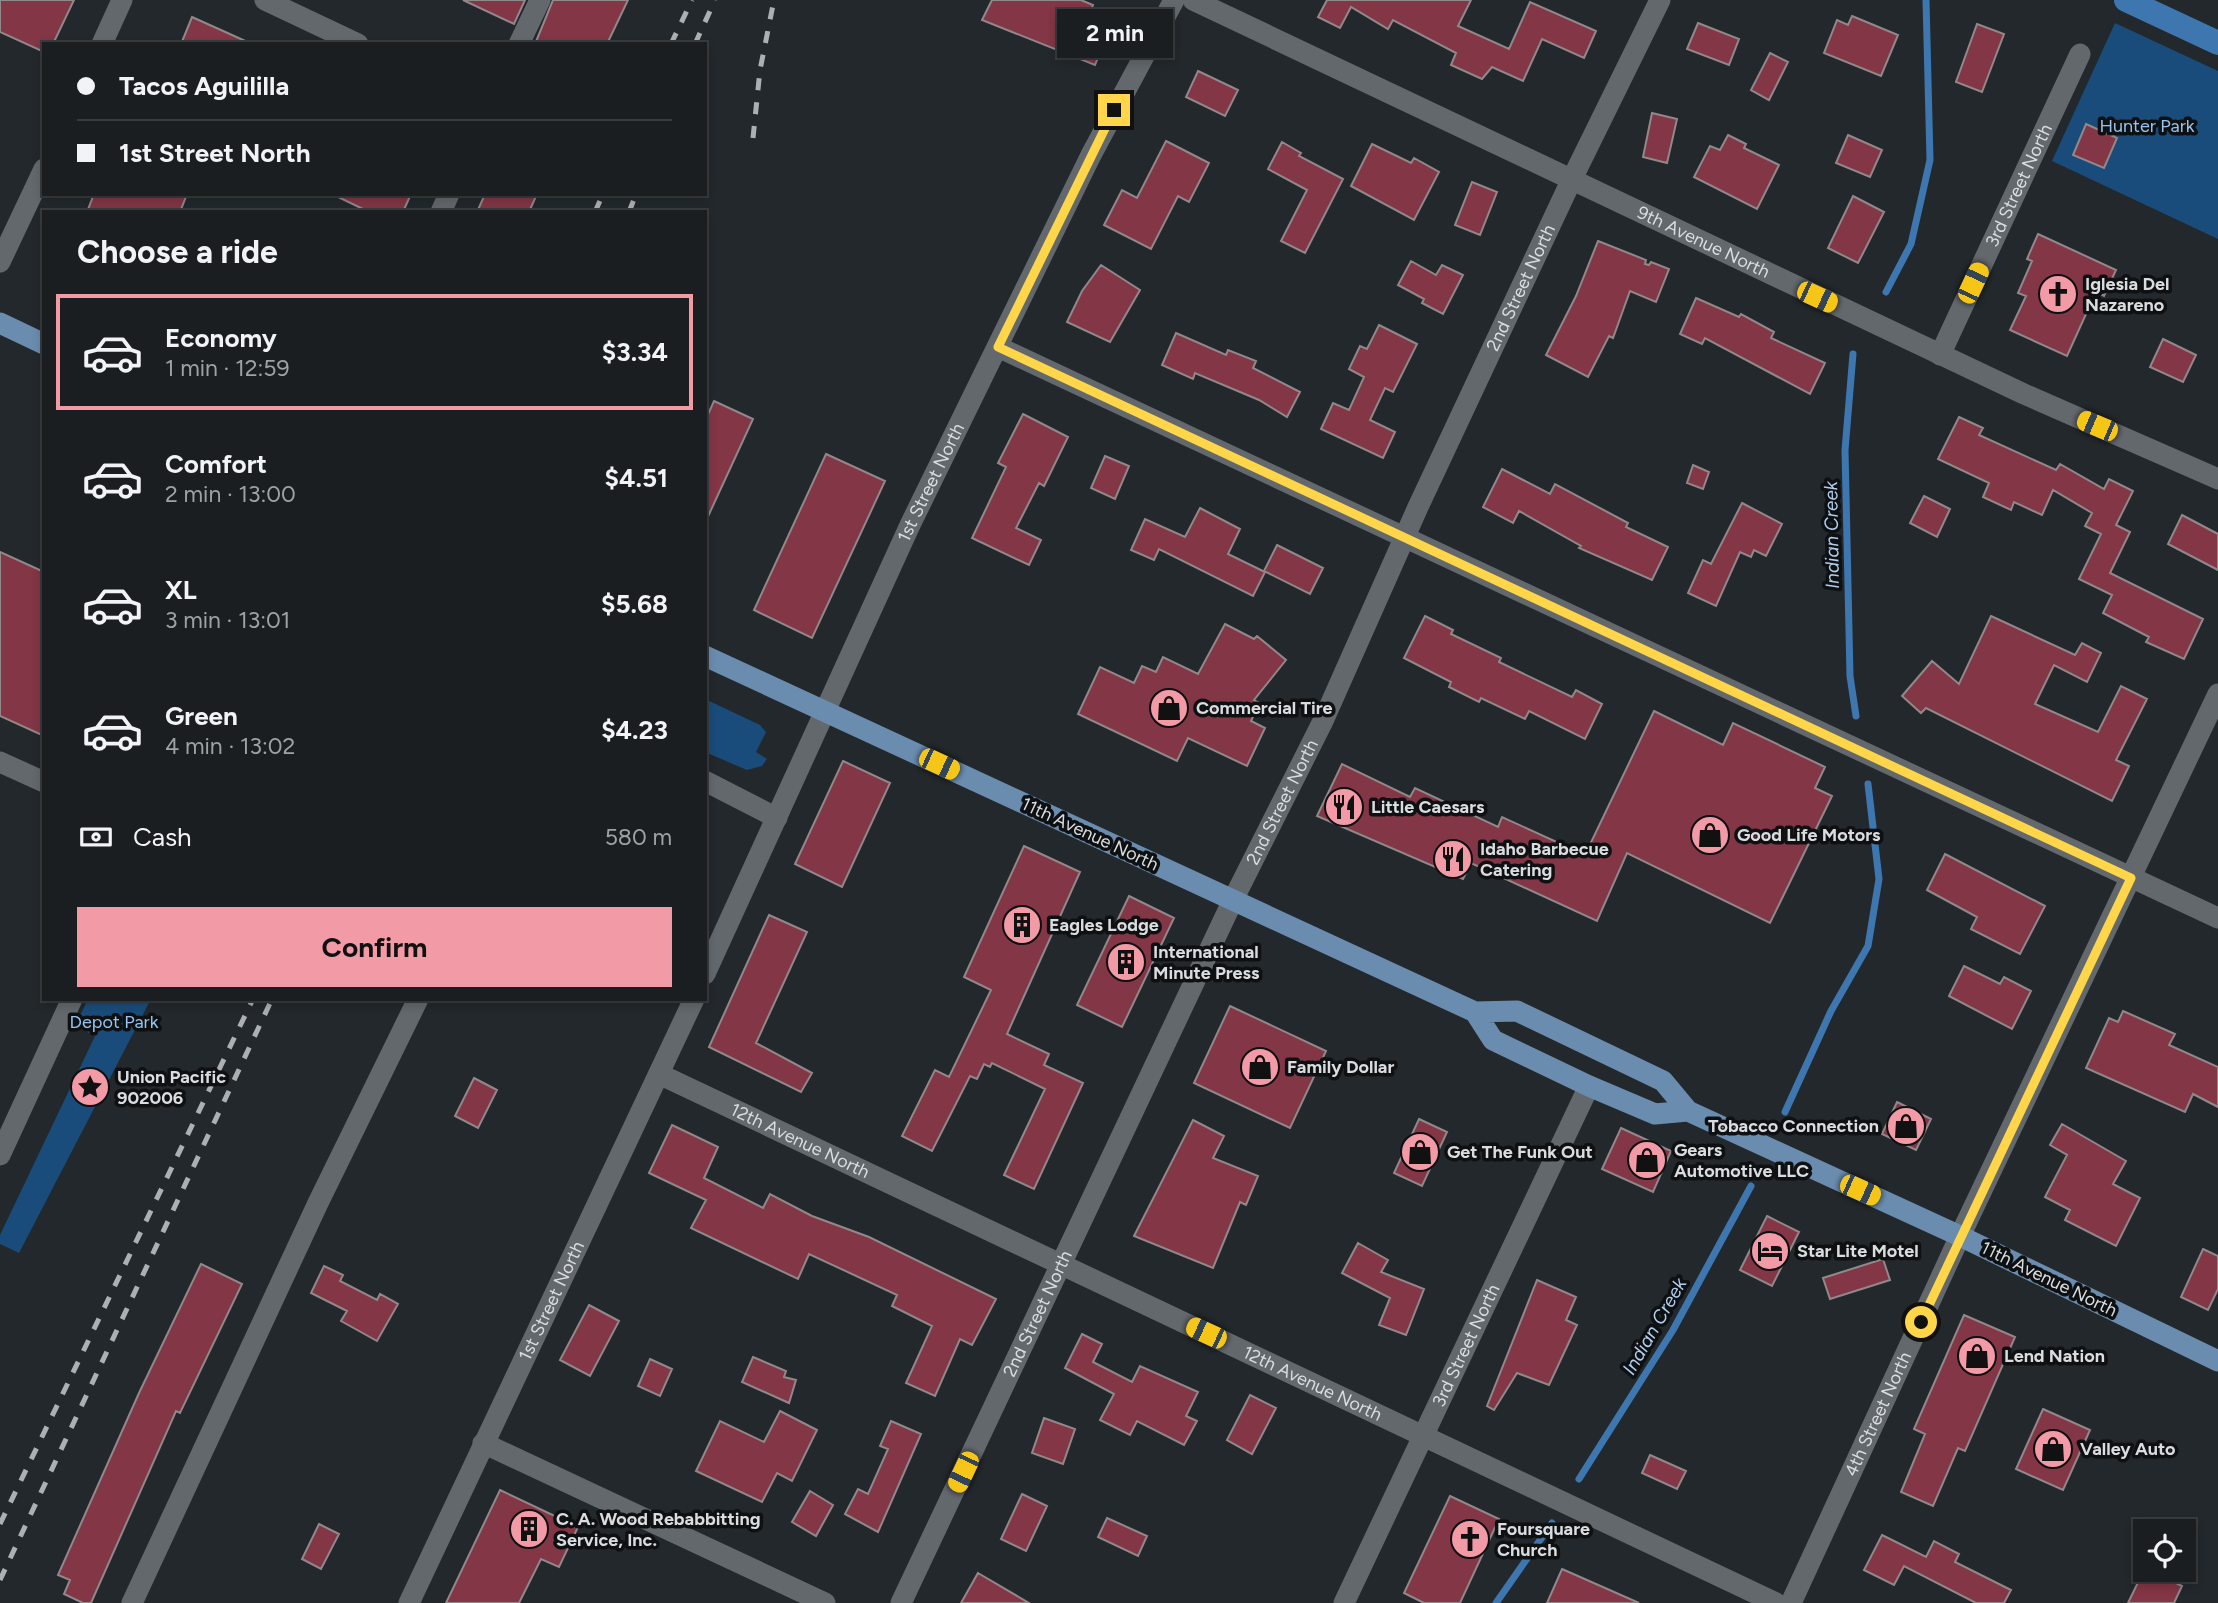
<!DOCTYPE html>
<meta charset="utf-8">
<style>
:root{--surface:#1a1e21;--page:#272b2e;--text:#f1f3f6;--muted:#9fa2a5;--line:#383c3f;--accent:#f39aa7}
body{margin:0;font-family:Figtree,sans-serif;background:var(--page);color:var(--text);height:100vh;display:flex;flex-direction:column;font-size:26px;white-space:nowrap}
*{box-sizing:border-box;margin:0}
p{font-size:23px;color:var(--muted)}
.icon{flex:none;width:38px;height:38px;fill:none;stroke:currentColor;stroke-width:2;stroke-linecap:round;stroke-linejoin:round}
.map{position:relative;flex:1;overflow:hidden}
.side{position:absolute;left:42px;top:210px;width:665px;height:791px;display:flex;flex-direction:column;background:var(--surface);border-radius:0px;box-shadow:0 4px 10px #0003,0 0 0 2px var(--line)}
.side>*{flex:none}
.top-card{position:absolute;left:42px;top:42px;width:665px;height:154px;border-radius:0px;box-shadow:0 4px 10px #0003,0 0 0 2px var(--line);display:grid;align-content:center;height:154px;padding:0 35px;background:var(--surface)}
.fabs{position:absolute;left:2133px;top:1519px;display:grid;gap:14px}
.fabs a{display:grid;place-items:center;width:63px;height:63px;border-radius:0px;background:var(--surface);box-shadow:0 4px 10px #0003,0 0 0 2px var(--line);font-size:35px}
.end{position:absolute;width:32px;height:32px;margin:-16px;border:9px solid #ffd54a;background:#111;box-shadow:0 0 0 4px #111}
.from{border-radius:50%}
.bubble{position:absolute;height:49px;border-radius:0px;background:var(--surface);box-shadow:0 4px 10px #0003,0 0 0 2px var(--line);font-size:23px;font-weight:700;line-height:49px;text-align:center}
.car{position:absolute;width:21px;height:42px;margin:-21px -10px;border-radius:9px;box-shadow:0 0 5px 2px #0007;background:linear-gradient(#f5c518 24%,#345 0 40%,#f5c518 0 76%,#345 0 86%,#f5c518 0)}
.top-card b{display:flex;align-items:center;gap:24px;height:66px;font-size:26px}
.top-card b+b{border-top:2px solid var(--line)}
.top-card i{width:18px;height:18px;background:var(--text)}
ul{padding:0;list-style:none}
li{display:flex;align-items:center;gap:21px;height:116px;margin:0 14px 10px;padding:0 21px;border:4px solid transparent;border-radius:0px}
li div{flex:1}
li b{display:block;font-size:26px}
li em{font-style:normal;font-weight:700}
li.current{border-color:var(--accent)}
li>.icon{width:63px;height:63px;stroke-width:1.5}
h2{padding:0 35px;font-size:32px;line-height:84px}
.pay{display:flex;align-items:center;gap:18px;height:77px;padding:0 35px;font-size:26px}
.pay p{margin-inline-start:auto}
.action{display:flex;gap:14px;margin-top:auto;padding:14px 35px}
.action a{flex:1;height:80px;border-radius:0px;background:var(--accent);color:#111;font-size:28px;font-weight:700;line-height:80px;text-align:center}
.map>svg:first-child{display:block}
.green{fill:#194c7a}
.lines{fill:none;stroke-linecap:round;stroke-linejoin:round}
.stream{stroke:#3e77af;stroke-width:7}
.canal{stroke:#3e77af;stroke-width:24}
.building{fill:#833645;stroke:#918889;stroke-width:2}
.street{stroke:#63686d;stroke-width:21}
.secondary{stroke:#63686d;stroke-width:21}
.primary{stroke:#6a8caf;stroke-width:21}
.rail{stroke:#acb0b3;stroke-width:5;stroke-dasharray:12 12;stroke-linecap:butt}
.route{stroke:#ffd54a;stroke-width:9}
.labels{text-anchor:middle;stroke-width:7;stroke-linejoin:round;paint-order:stroke}
.park-label{font-size:18px;fill:#96c3f2;stroke:#0e1012}
.street-label{font-size:18px;fill:#dadde0;stroke:#0e1012}
.poi-label{font-size:18px;font-weight:bold;fill:#dadde0;stroke:#0e1012;text-anchor:start}
.water-label{font-size:19px;font-style:italic;fill:#b1cfef;stroke:#0e1012}
</style>
<div class="map">
<svg width="2218" height="1603" viewBox="0 0 2218 1603">
<rect width="100%" height="100%" fill="#23282c"/>
<path class="green" d="M2115,23L2218,71V239L2052,161Z
M705,699L760,725L766,732L756,752L767,759L762,766L747,770L705,752Z
M88,999H151L19,1253L0,1244V1235L95,1036L75,1026Z"/>
<g class="lines">
<path class="stream" d="M1886,292L1911,244L1930,160L1926,0
M1853,354L1845,450L1850,676L1856,716
M1785,1112L1831,1011L1868,946L1879,879L1868,784
M1579,1479L1673,1330L1751,1186
M1496,1603L1552,1523"/>
<path class="canal" d="M2126,0L2218,43"/>
</g>
<path class="building" d="M0,0H74L53,44H44V52L0,32Z
M463,0H525L514,24Z
M553,0H628L607,44H535Z
M992,0H1081L1093,5L1080,35L1103,45L1095,65L982,20Z
M1327,0H1471L1458,26L1509,49L1530,2L1596,31L1584,58L1542,39L1523,81L1492,67L1482,79L1451,65L1456,53L1393,20L1388,29L1351,7L1340,28L1318,17Z
M1852,16L1898,35L1881,76L1824,53L1837,20L1848,25Z
M192,17L252,44H181Z
M1698,23L1739,39L1729,65L1687,49Z
M1977,24L2004,34L1982,92L1956,82Z
M1770,53L1788,62L1769,100L1751,90Z
M1198,71L1238,90L1225,116L1186,97Z
M1652,113L1677,119L1667,163L1643,157Z
M2086,124L2117,138L2104,168L2073,155Z
M1728,135L1746,144L1744,148L1779,165L1757,209L1694,177L1710,146L1720,150Z
M1848,135L1882,150L1870,177L1836,163Z
M1166,141L1209,163L1189,202L1178,196L1151,249L1104,225L1122,190L1137,198Z
M1282,142L1301,153L1299,156L1343,179L1305,253L1281,241L1307,190L1268,169Z
M1372,144L1411,163L1414,158L1439,172L1414,220L1351,186Z
M1472,182L1497,192L1480,235L1455,225Z
M94,194H187L180,212H87Z
M332,194H411L403,212H369Z
M485,194H537L529,212H477Z
M1853,196L1884,212L1858,263L1828,248Z
M2038,234L2116,270L2104,296L2096,292L2067,356L2010,330L2026,296L2018,293L2032,261L2027,259Z
M1598,241L1646,260L1645,264L1649,265L1651,262L1669,269L1656,302L1630,291L1613,338L1609,336L1588,377L1546,355L1576,296Z
M1411,261L1436,275L1442,265L1463,275L1443,314L1422,303L1424,299L1398,285Z
M1101,265L1140,290L1110,342L1067,322L1082,291Z
M1696,298L1739,317L1741,314L1774,332L1771,338L1825,363L1810,394L1705,338L1702,344L1680,334Z
M1379,325L1417,344L1393,392L1385,388L1370,420L1395,432L1383,458L1321,429L1333,403L1349,410L1364,377L1349,369L1360,346L1367,349Z
M1176,333L1226,355L1228,350L1256,361L1253,368L1300,392L1287,417L1259,400L1195,373L1193,379L1162,365Z
M2163,339L2196,355L2183,382L2150,367Z
M714,401L753,419L705,523V421Z
M1023,414L1068,437L1044,486L1039,483L1016,528L1041,540L1029,565L972,538L1006,467L998,463Z
M1959,417L1983,428L1979,435L2056,470L2060,464L2104,489L2109,479L2133,491L2116,525L2130,532L2110,573L2203,619L2184,659L2146,642L2149,637L2103,613L2112,595L2079,579L2101,534L2085,526L2092,513L2053,490L2042,515L2014,502L2011,510L1983,497L1989,483L1938,459Z
M826,454L885,481L812,638L754,610Z
M1105,456L1129,466L1115,499L1091,488Z
M1693,465L1709,472L1703,489L1687,483Z
M1502,469L1550,494L1555,484L1628,523L1626,527L1668,547L1652,580L1579,548L1581,546L1519,511L1513,523L1483,507Z
M1924,496L1950,509L1937,537L1910,523Z
M1742,503L1782,524L1766,556L1754,550L1751,557L1740,552L1716,606L1688,593L1703,560L1711,564Z
M1200,508L1240,529L1228,554L1265,572L1253,596L1159,549L1154,560L1131,550L1145,519L1185,537Z
M2182,515L2218,534V570L2168,544Z
M1277,545L1323,568L1310,594L1264,571Z
M0,552L44,572V736L0,716Z
M1425,616L1453,630L1451,634L1501,658L1499,662L1572,697L1576,690L1602,704L1585,739L1529,711L1525,719L1481,698L1479,702L1449,687L1451,682L1404,658Z
M1991,616L2075,655L2082,643L2101,653L2087,682L2054,665L2035,704L2098,732L2121,686L2147,699L2116,760L2129,766L2112,801L1926,708L1921,713L1902,696L1932,661L1959,684Z
M1225,624L1254,639L1257,636L1286,660L1254,700L1259,703L1251,721L1265,728L1247,766L1188,738L1177,761L1078,714L1100,667L1134,683L1142,666L1156,672L1163,657L1198,674Z
M1654,711L1723,745L1733,723L1825,767L1815,788L1832,796L1770,923L1627,853L1597,921L1471,863L1463,879L1317,816L1342,764L1410,797L1415,788L1498,827L1502,817L1585,855Z
M843,761L890,783L842,887L795,864Z
M1024,846L1080,872L1007,1034L1049,1054L1044,1065L1083,1083L1034,1189L1004,1175L1045,1089L992,1063L990,1067L984,1064L977,1079L970,1076L932,1151L902,1136L935,1070L949,1077L991,990L964,977Z
M1945,854L2045,906L2020,954L1971,929L1977,917L1927,890Z
M1129,896L1174,918L1122,1027L1077,1005Z
M769,915L807,932L756,1043L812,1073L801,1092L709,1047Z
M1964,966L2000,984L2004,977L2031,991L2012,1029L1949,996Z
M1230,1006L1326,1051L1290,1128L1194,1083Z
M2123,1011L2175,1034L2169,1045L2218,1067V1107L2193,1094L2185,1112L2086,1068L2109,1018L2118,1022Z
M474,1078L497,1090L478,1128L455,1116Z
M1897,1102L1931,1119L1916,1150L1882,1134Z
M1419,1119L1447,1132L1422,1186L1394,1173Z
M1193,1120L1224,1136L1213,1158L1258,1176L1246,1205L1240,1202L1213,1268L1134,1236Z
M2062,1124L2126,1161L2113,1184L2140,1198L2116,1246L2065,1220L2070,1210L2045,1197L2067,1155L2050,1145Z
M672,1125L718,1147L704,1178L763,1208L770,1194L812,1216L869,1237L996,1299L972,1345L960,1339L935,1396L906,1383L932,1326L892,1306L897,1295L809,1254L798,1279L691,1228L706,1200L649,1173Z
M1621,1128L1671,1151L1653,1192L1602,1169Z
M1767,1216L1799,1232L1772,1286L1740,1270Z
M1358,1243L1388,1260L1381,1272L1424,1289L1406,1335L1379,1325L1390,1298L1342,1273Z
M2203,1249L2218,1256V1289L2208,1310L2181,1297Z
M1883,1259L1890,1280L1830,1299L1823,1278Z
M201,1264L242,1284L180,1413L176,1411L91,1603H83L64,1594L70,1580L58,1575L139,1393Z
M324,1266L343,1275L340,1281L377,1300L380,1294L398,1304L377,1341L341,1321L347,1311L311,1293Z
M1537,1280L1576,1297L1566,1320L1577,1325L1549,1385L1517,1373L1494,1410L1487,1406Z
M589,1305L619,1321L590,1376L560,1360Z
M1964,1315L2015,1337L1965,1451L1958,1448L1933,1506L1901,1492L1925,1434L1914,1429Z
M1082,1334L1102,1344L1093,1362L1132,1382L1140,1366L1198,1392L1186,1416L1197,1421L1184,1445L1137,1421L1130,1435L1100,1420L1114,1394L1065,1368Z
M753,1357L786,1371L784,1377L796,1380L789,1403L742,1382Z
M650,1359L672,1369L660,1396L638,1386Z
M1250,1395L1276,1408L1252,1454L1227,1440Z
M2043,1409L2090,1430L2063,1490L2016,1469Z
M780,1411L817,1430L792,1481L777,1473L762,1502L696,1471L720,1421L764,1442Z
M1044,1418L1075,1429L1063,1464L1032,1453Z
M891,1421L921,1434L878,1532L845,1514L858,1489L868,1494L888,1449L880,1446Z
M1650,1455L1686,1471L1677,1489L1642,1473Z
M500,1490L578,1527L559,1567L541,1559L519,1603H446Z
M810,1491L833,1505L816,1536L792,1522Z
M1022,1494L1047,1506L1026,1551L1001,1539Z
M1450,1496L1499,1519L1460,1603H1424L1404,1593Z
M1107,1518L1147,1536L1138,1556L1098,1537Z
M319,1524L339,1534L321,1569L302,1559Z
M1882,1535L1926,1557L1934,1541L1959,1554L1955,1562L2011,1590L2004,1603H1976L1904,1566L1894,1585L1864,1570Z
M2145,1568L2182,1586L2174,1603H2128Z
M1562,1569L1639,1603H1547Z
M978,1573L1029,1603H961Z"/>
<g class="lines">
<g class="street">
<path d="M265,0L358,44"/>
<path id="s1" d="M1193,0L2024,394L2218,479"/>
<path d="M519,44L540,0"/>
<path d="M441,212L449,194"/>
<path d="M998,347L2218,918"/>
<path id="s2" d="M1940,355L2080,54"/>
<path d="M0,762L44,782"/>
<path d="M705,781L777,818"/>
<path id="s3" d="M705,974L910,525L1091,155L1174,0"/>
<path id="s4" d="M659,1074L1776,1603"/>
<path d="M0,1155L72,999"/>
<path d="M483,1443L825,1603"/>
<path d="M132,1603L318,1203L418,999"/>
<path id="s5" d="M409,1603L694,999"/>
<path id="s6" d="M901,1603L1233,900L1323,721L1418,507L1571,181L1660,0"/>
<path id="s7" d="M1344,1603L1589,1086"/>
<path id="s8" d="M1791,1603L1960,1236L2218,694"/>
</g>
<path class="secondary" d="M102,44L122,0
M0,262L44,169"/>
<path class="primary" d="M0,323L44,344
M705,656L1475,1012L1517,1011L1663,1081L1688,1111L1960,1236L2218,1361
M1475,1012L1493,1040L1589,1086L1655,1114L1688,1111"/>
<path class="rail" d="M671,44L692,0
M695,44L715,0
M753,138L760,70L774,0
M595,212L603,194
M629,212L636,194
M0,1524L253,999
M0,1580L272,999"/>
</g>
<g class="lines">
<path class="route" d="M1114,110L998,347L2131,878L1921,1322"/>
</g>
<defs>
<symbol id="church-disc" viewBox="-11 -11 22 22"><circle r="9.5" fill="#f39aa7" stroke="#0e1012"/><path d="M-1.2-6h2.4v3.5h3.3v2.4h-3.3V6h-2.4V-.1h-3.3v-2.4h3.3Z" fill="#111"/></symbol>
<symbol id="shop-disc" viewBox="-11 -11 22 22"><circle r="9.5" fill="#f39aa7" stroke="#0e1012"/><path d="M-5-2.5h2.3a2.7 3.5 0 0 1 5.4 0H5L5.5 6h-11ZM-1.5-2.5h3a1.5 2.3 0 0 0-3 0Z" fill="#111"/></symbol>
<symbol id="restaurant-disc" viewBox="-11 -11 22 22"><circle r="9.5" fill="#f39aa7" stroke="#0e1012"/><path d="M-5-6h1v4h1v-4h1v4h1v-4h1v5L-1.5 .5V6h-2V.5L-5-1ZM5-6V6H3V1.5H1.5Q1.5-4 5-6Z" fill="#111"/></symbol>
<symbol id="building-disc" viewBox="-11 -11 22 22"><circle r="9.5" fill="#f39aa7" stroke="#0e1012"/><path d="M-4-6H4V6H1V3H-1V6H-4ZM-2.5-4.3h1.7v1.8h-1.7ZM.8-4.3h1.7v1.8H.8ZM-2.5-1h1.7V.8h-1.7ZM.8-1h1.7V.8H.8Z" fill="#111"/></symbol>
<symbol id="sight-disc" viewBox="-11 -11 22 22"><circle r="9.5" fill="#f39aa7" stroke="#0e1012"/><path d="M0-6L1.8-2.2L6-1.7L2.9 1.2L3.7 5.4L0 3.3L-3.7 5.4L-2.9 1.2L-6-1.7L-1.8-2.2Z" fill="#111"/></symbol>
<symbol id="hotel-disc" viewBox="-11 -11 22 22"><circle r="9.5" fill="#f39aa7" stroke="#0e1012"/><path d="M-6-4.5h1.5V1H6V5H4.5V3h-9V5H-6ZM-4 0a1.8 1.8 0 1 1 3.6 0ZM.5 0V-2.5h3Q6-2.5 6 0Z" fill="#111"/></symbol>
</defs>
<g fill-rule="evenodd">
<use href="#church-disc" x="2036" y="272" width="44" height="44"/>
<use href="#shop-disc" x="1147" y="686" width="44" height="44"/>
<use href="#restaurant-disc" x="1322" y="785" width="44" height="44"/>
<use href="#shop-disc" x="1688" y="813" width="44" height="44"/>
<use href="#restaurant-disc" x="1431" y="837" width="44" height="44"/>
<use href="#building-disc" x="1000" y="903" width="44" height="44"/>
<use href="#building-disc" x="1104" y="940" width="44" height="44"/>
<use href="#shop-disc" x="1238" y="1045" width="44" height="44"/>
<use href="#sight-disc" x="68" y="1065" width="44" height="44"/>
<use href="#shop-disc" x="1884" y="1104" width="44" height="44"/>
<use href="#shop-disc" x="1398" y="1130" width="44" height="44"/>
<use href="#shop-disc" x="1625" y="1138" width="44" height="44"/>
<use href="#hotel-disc" x="1748" y="1229" width="44" height="44"/>
<use href="#shop-disc" x="1955" y="1334" width="44" height="44"/>
<use href="#shop-disc" x="2031" y="1427" width="44" height="44"/>
<use href="#building-disc" x="507" y="1507" width="44" height="44"/>
<use href="#church-disc" x="1448" y="1517" width="44" height="44"/>
</g>
<g class="labels">
<g class="park-label">
<text x="2147" y="132">Hunter Park</text>
<text x="114" y="1028">Depot Park</text>
</g>
<g class="street-label">
<text dy="6" stroke="none"><textPath href="#s2" startOffset="187">3rd Street North</textPath></text>
<text dy="6" stroke="none"><textPath href="#s1" startOffset="565">9th Avenue North</textPath></text>
<text dy="6" stroke="none"><textPath href="#s6" startOffset="1454">2nd Street North</textPath></text>
<text dy="6" stroke="none"><textPath href="#s3" startOffset="541">1st Street North</textPath></text>
<text dy="6" stroke="none"><textPath href="#s6" startOffset="887">2nd Street North</textPath></text>
<text transform="translate(1090 834) rotate(25)" y="6">11th Avenue North</text>
<text dy="6" stroke="none"><textPath href="#s4" startOffset="156">12th Avenue North</textPath></text>
<text transform="translate(2049 1279) rotate(26)" y="6">11th Avenue North</text>
<text dy="6" stroke="none"><textPath href="#s5" startOffset="334">1st Street North</textPath></text>
<text dy="6" stroke="none"><textPath href="#s6" startOffset="320">2nd Street North</textPath></text>
<text dy="6" stroke="none"><textPath href="#s7" startOffset="285">3rd Street North</textPath></text>
<text dy="6" stroke="none"><textPath href="#s4" startOffset="723">12th Avenue North</textPath></text>
<text dy="6" stroke="none"><textPath href="#s8" startOffset="208">4th Street North</textPath></text>
</g>
<g class="poi-label">
<text x="2085" y="290">Iglesia Del<tspan x="2085" dy="21">Nazareno</tspan></text>
<text x="1196" y="714">Commercial Tire</text>
<text x="1371" y="813">Little Caesars</text>
<text x="1737" y="841">Good Life Motors</text>
<text x="1480" y="855">Idaho Barbecue<tspan x="1480" dy="21">Catering</tspan></text>
<text x="1049" y="931">Eagles Lodge</text>
<text x="1153" y="958">International<tspan x="1153" dy="21">Minute Press</tspan></text>
<text x="1287" y="1073">Family Dollar</text>
<text x="117" y="1083">Union Pacific<tspan x="117" dy="21">902006</tspan></text>
<text x="1879" y="1132" text-anchor="end">Tobacco Connection</text>
<text x="1674" y="1156">Gears<tspan x="1674" dy="21">Automotive LLC</tspan></text>
<text x="1447" y="1158">Get The Funk Out</text>
<text x="1797" y="1257">Star Lite Motel</text>
<text x="2004" y="1362">Lend Nation</text>
<text x="2080" y="1455">Valley Auto</text>
<text x="556" y="1525">C. A. Wood Rebabbitting<tspan x="556" dy="21">Service, Inc.</tspan></text>
<text x="1497" y="1535">Foursquare<tspan x="1497" dy="21">Church</tspan></text>
</g>
<g class="water-label">
<text transform="translate(1831 535) rotate(-91)" y="7">Indian Creek</text>
<text transform="translate(1654 1326) rotate(-60)" y="7">Indian Creek</text>
</g>
</g>
</svg>
<div class="fabs">
<a><svg class="icon" aria-label="locate" viewBox="0 0 24 24"><circle cx="12" cy="12" r="6"/><path d="M12 2v4M12 18v4M2 12h4M18 12h4"/></svg></a>
</div>
<i class="end from" style="left:1921px;top:1322px"></i>
<i class="end" style="left:1114px;top:110px"></i>
<div class="bubble" style="left:1057px;top:9px;width:116px">2 min</div>
<i class="car" style="left:1973px;top:283px;rotate:25deg"></i>
<i class="car" style="left:1817px;top:297px;rotate:115deg"></i>
<i class="car" style="left:2097px;top:426px;rotate:293deg"></i>
<i class="car" style="left:939px;top:764px;rotate:115deg"></i>
<i class="car" style="left:1860px;top:1190px;rotate:114deg"></i>
<i class="car" style="left:1206px;top:1333px;rotate:295deg"></i>
<i class="car" style="left:963px;top:1472px;rotate:205deg"></i>
<div class="top-card">
<b><i class="from"></i>Tacos Aguililla</b>
<b><i></i>1st Street North</b>
</div>
<section class="side">
<h2>Choose a ride</h2>
<ul>
<li class="current"><svg class="icon" aria-label="car" viewBox="0 0 24 24"><path d="M5 17H2v-5l4-1 3-4h7l3 4 3 1v5h-3M9 17h6M6 11h13"/><circle cx="7" cy="17" r="2"/><circle cx="17" cy="17" r="2"/></svg><div><b>Economy</b><p>1 min · 12:59</p></div><em>$3.34</em></li>
<li><svg class="icon" aria-label="car" viewBox="0 0 24 24"><path d="M5 17H2v-5l4-1 3-4h7l3 4 3 1v5h-3M9 17h6M6 11h13"/><circle cx="7" cy="17" r="2"/><circle cx="17" cy="17" r="2"/></svg><div><b>Comfort</b><p>2 min · 13:00</p></div><em>$4.51</em></li>
<li><svg class="icon" aria-label="car" viewBox="0 0 24 24"><path d="M5 17H2v-5l4-1 3-4h7l3 4 3 1v5h-3M9 17h6M6 11h13"/><circle cx="7" cy="17" r="2"/><circle cx="17" cy="17" r="2"/></svg><div><b>XL</b><p>3 min · 13:01</p></div><em>$5.68</em></li>
<li><svg class="icon" aria-label="car" viewBox="0 0 24 24"><path d="M5 17H2v-5l4-1 3-4h7l3 4 3 1v5h-3M9 17h6M6 11h13"/><circle cx="7" cy="17" r="2"/><circle cx="17" cy="17" r="2"/></svg><div><b>Green</b><p>4 min · 13:02</p></div><em>$4.23</em></li>
</ul>
<div class="pay"><svg class="icon" aria-label="cash" viewBox="0 0 24 24"><path d="M3 7h18v10H3z"/><circle cx="12" cy="12" r="2"/></svg>Cash<p>580 m</p></div>
<div class="action"><a>Confirm</a></div>
</section>
</div>
